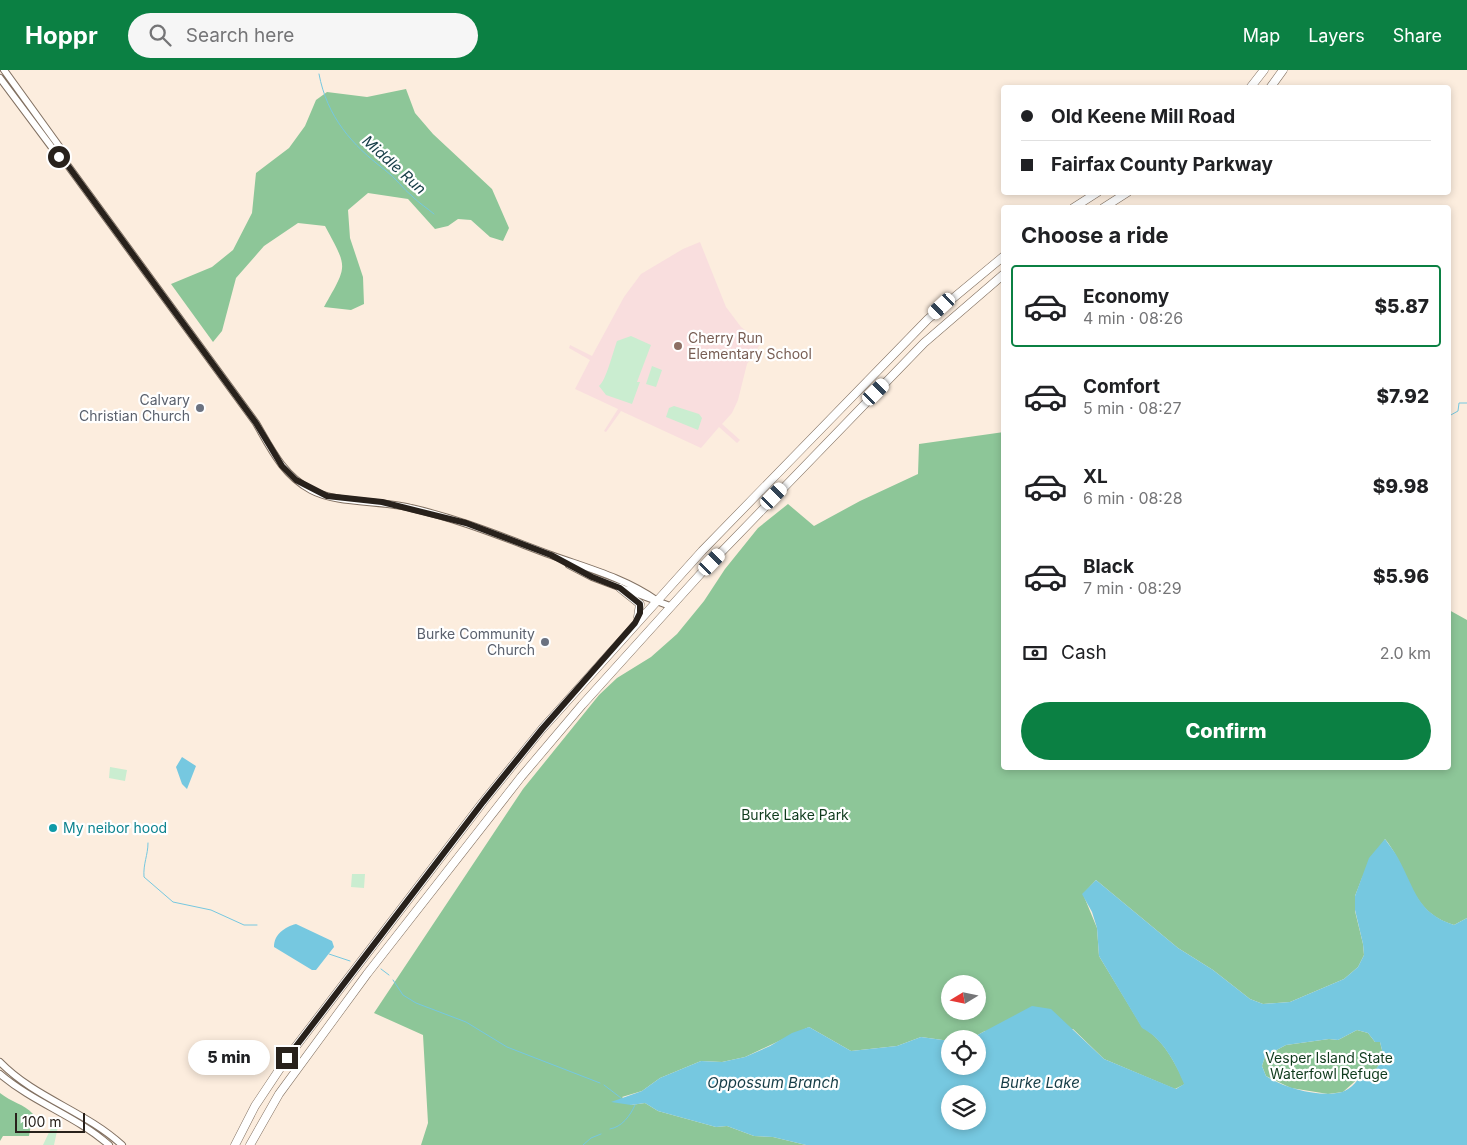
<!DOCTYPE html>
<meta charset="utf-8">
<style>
:root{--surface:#fff;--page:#f6f6f6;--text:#202124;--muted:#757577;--line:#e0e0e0;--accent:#0b8043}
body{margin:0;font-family:Inter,sans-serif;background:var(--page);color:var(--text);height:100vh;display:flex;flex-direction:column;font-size:19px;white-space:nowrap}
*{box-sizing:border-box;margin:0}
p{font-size:16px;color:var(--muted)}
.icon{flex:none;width:28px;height:28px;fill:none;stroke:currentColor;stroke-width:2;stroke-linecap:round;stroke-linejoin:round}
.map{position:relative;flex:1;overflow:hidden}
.sheet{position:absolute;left:1001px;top:135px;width:450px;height:565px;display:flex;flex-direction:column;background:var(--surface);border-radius:5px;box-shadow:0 2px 8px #0003}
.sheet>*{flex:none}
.hud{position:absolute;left:1001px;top:15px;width:450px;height:110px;border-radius:5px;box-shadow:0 2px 8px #0003;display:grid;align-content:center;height:110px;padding:0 20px;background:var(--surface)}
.needle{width:32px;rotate:260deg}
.tools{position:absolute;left:941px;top:905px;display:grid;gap:10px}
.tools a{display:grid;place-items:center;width:45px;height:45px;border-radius:50%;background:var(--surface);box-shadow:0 2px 8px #0003;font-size:25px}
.scale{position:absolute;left:15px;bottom:12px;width:70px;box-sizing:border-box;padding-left:5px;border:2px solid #28211b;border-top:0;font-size:14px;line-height:18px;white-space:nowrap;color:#28211b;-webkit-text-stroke:4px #fff;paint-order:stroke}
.end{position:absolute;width:22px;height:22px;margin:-11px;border:6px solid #28211b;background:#fff;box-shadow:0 0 0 2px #fff}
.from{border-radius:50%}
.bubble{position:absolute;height:35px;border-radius:18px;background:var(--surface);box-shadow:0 2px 8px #0003;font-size:16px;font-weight:800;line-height:35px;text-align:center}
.car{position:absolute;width:15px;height:30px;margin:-15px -8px;border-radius:6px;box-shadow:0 0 4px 1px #0007;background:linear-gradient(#fff 24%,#345 0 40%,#fff 0 76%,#345 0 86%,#fff 0)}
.hud b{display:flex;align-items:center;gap:18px;height:48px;font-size:19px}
.hud b+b{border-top:1px solid var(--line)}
.hud i{width:12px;height:12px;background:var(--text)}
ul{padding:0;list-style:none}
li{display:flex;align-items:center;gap:15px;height:82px;margin:0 10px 8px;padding:0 10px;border:2px solid transparent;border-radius:5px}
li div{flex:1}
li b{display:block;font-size:19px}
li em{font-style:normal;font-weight:800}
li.selected{border-color:var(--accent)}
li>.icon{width:45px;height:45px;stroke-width:1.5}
h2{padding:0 20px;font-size:22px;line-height:60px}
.pay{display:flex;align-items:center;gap:12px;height:55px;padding:0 20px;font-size:19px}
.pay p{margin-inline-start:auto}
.primary-button{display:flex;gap:10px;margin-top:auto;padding:10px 20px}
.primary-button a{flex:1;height:58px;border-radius:30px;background:var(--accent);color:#fff;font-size:20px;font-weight:800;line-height:58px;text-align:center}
header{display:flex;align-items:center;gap:30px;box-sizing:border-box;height:70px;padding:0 25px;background:var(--accent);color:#fff}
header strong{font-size:24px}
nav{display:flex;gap:28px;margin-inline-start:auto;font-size:18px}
.search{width:350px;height:45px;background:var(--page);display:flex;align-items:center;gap:12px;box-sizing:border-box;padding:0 18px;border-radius:28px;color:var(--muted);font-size:19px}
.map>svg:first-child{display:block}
.education{fill:#f9dede}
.green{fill:#caedd0}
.forest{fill:#8dc698;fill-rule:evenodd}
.water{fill:#76c8e0;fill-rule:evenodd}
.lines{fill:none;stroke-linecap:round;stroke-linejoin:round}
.stream{stroke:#76c8e0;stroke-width:1}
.major-casing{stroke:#827162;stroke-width:8}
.highway-casing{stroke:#827162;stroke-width:9}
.major{stroke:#fff;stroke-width:6}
.highway{stroke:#fff;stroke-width:8}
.route{stroke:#28211b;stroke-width:6}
.education-dot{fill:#8d6e63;stroke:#fff;stroke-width:2}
.worship-dot{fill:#6b7280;stroke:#fff;stroke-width:2}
.culture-dot{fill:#0f9aa8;stroke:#fff;stroke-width:2}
.labels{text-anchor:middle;stroke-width:4.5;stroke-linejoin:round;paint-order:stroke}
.education-label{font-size:14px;fill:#785e54;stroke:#fff;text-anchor:start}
.worship-label{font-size:14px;fill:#5b616d;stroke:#fff;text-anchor:end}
.park-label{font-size:14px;fill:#103b1d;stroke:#fff}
.culture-label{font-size:14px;fill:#0d838f;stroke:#fff;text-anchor:start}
.water-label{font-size:15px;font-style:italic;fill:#163d47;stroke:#fff}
</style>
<header>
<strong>Hoppr</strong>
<div class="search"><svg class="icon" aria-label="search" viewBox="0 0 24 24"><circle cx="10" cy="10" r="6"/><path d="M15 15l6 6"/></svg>Search here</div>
<nav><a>Map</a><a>Layers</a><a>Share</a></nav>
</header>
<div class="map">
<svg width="1467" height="1075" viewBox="0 0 1467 1075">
<rect width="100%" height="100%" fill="#fcedde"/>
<path class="education" d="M700,172L726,237L741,257L761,273L747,294L738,330L732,343L722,354L740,370L737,373L719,357L701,378L621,341L606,362L604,361L618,339L575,319L590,290L569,278L570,275L592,286L624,227L641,204L683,179Z"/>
<path class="green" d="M631,266L651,275L637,312H640L632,334L606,325L599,316C606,311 613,282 617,271Z
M652,296L662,300L656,317L646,314Z
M674,336L699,344L702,348L698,360L666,347L669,338Z
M110,697L127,700L125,711L109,708Z
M352,804H365L364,818L351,817Z
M59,1052L54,1075H43L52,1056Z"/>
<path class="forest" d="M406,19L415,43L433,64L492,119L509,158L503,171L490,167L471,150L458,149L448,156L435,159L408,129L368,123L348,140L350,168L363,207L364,234L351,240L324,237C348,194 348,199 325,156L298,153L264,176L236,208L222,261L213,272L171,214L212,197L233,180L252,143L256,103L289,78L305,56L316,30L327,22L367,27Z
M1004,362V698H1449V540L1467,550V848L1454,855C1408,841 1411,801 1385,769L1362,808L1355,826V841L1363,874L1364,885L1358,897L1344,909L1290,932L1263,934L1250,929L1213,900L1178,878L1096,810L1083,824L1097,858L1099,886L1142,957C1163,969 1175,992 1185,1014L1175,1019L1104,989L1073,959L985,961L970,969H950V971L921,967L897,976L851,981L809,957L745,987L722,992L701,991L660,1008L642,1021L622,1027L631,1035L645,1033L658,1041L716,1057L727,1056L754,1066L773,1067L806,1075H421L428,1053L423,965L374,943L523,719L599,625L617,608L651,587L677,564L704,531L725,499L758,458L788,434L814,456L860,431L918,404L919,374ZM950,914H978V941H950Z
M1357,960L1368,963L1375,972H1380L1384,988L1376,999L1361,1006L1343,1022L1328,1024L1291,1018L1266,1006L1262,996L1265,986L1286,975L1329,969L1338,970Z
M0,1023C11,1032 24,1034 33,1044L29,1066H3L0,1071Z"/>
<path class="water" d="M182,687L196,696L187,719L182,714L176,697Z
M1385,769C1389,775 1395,782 1398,788C1415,819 1417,843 1454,855L1467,848V1075H806L773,1067L754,1066L727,1056L716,1057L658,1041L645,1033L631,1035L611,1032L642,1021L660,1008L701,991L722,992L745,987L770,976L792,963L809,957L851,981L897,976L921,967L950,971V996H978V969H970L1032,936L1051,939L1104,989L1176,1019L1184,1014C1175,992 1163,969 1142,958L1099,886L1097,858L1092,842L1082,824L1096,810L1178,878L1213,900L1250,929L1263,934L1290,932L1344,909L1358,897L1364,885L1363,874L1355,840V826L1369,788ZM1357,960L1368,963L1375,972H1380L1384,988L1376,999L1365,1001C1358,1009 1352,1019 1342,1022C1321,1028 1283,1018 1266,1006L1262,996L1265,986L1286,975L1329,969L1338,970ZM950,1024H978V1051H950Z
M296,854L332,871L334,877L316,900H312L274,877C274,864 285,857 296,854Z"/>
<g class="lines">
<path class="stream" d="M319,4C327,47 352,75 385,100C396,108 403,119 413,127C419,133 427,138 434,144
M1449,353V346L1458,341L1459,333H1467
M148,773C148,785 143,794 144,807L173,832L211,840L244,855H257
M329,884L350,891
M381,899L389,905
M393,910L403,925L416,933L466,952L507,977L600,1013
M604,1015L621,1028
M610,1059C622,1057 630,1046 635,1035
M583,1075L591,1068L601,1064"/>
<defs>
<path id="major" d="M4,0L64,83L66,93
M0,8L59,87L66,93L256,353C271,379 283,405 311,420C337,434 380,430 411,438C460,449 505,468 551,485C587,498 625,508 656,530
M569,495L592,507L670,536
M0,992C35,1028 85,1041 122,1075
M0,1004C34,1033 76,1046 109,1075"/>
<path id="highway" d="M1250,18L1264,0
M1270,18L1283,0
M1073,138L1098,122
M1103,138L1128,122
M620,518L640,534L638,547
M235,1075L255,1036L287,988L483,732L542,659L702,481L928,249L1004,186
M250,1075L279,1024L367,904L521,707L582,635L704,500L924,273L1004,204"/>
</defs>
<use href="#major" class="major-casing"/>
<use href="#highway" class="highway-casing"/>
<use href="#major" class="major"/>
<use href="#highway" class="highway"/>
</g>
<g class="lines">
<path class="route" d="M59,87L66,93L256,353L282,396L296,410L327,426L382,432L466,453L551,485L592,507L620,518L640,534V543L635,553L542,659L483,732L287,988"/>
</g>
<circle class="education-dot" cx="678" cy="276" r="5"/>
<g class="worship-dot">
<circle cx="200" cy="338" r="5"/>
<circle cx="545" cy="572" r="5"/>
</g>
<circle class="culture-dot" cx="53" cy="758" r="5"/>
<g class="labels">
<g class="education-label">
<text x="688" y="273">Cherry Run<tspan x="688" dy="16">Elementary School</tspan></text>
</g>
<g class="worship-label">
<text x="190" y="335">Calvary<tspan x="190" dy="16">Christian Church</tspan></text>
<text x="535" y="569">Burke Community<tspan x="535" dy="16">Church</tspan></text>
</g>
<g class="park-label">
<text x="795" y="750">Burke Lake Park</text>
<text x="1329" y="993">Vesper Island State<tspan x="1329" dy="16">Waterfowl Refuge</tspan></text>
</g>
<g class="culture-label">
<text x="63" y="763">My neibor hood</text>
</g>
<g class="water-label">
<text transform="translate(394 95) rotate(42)" y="5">Middle Run</text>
<text x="773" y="1018">Oppossum Branch</text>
<text x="1040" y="1018">Burke Lake</text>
</g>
</g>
</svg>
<div class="tools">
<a><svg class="needle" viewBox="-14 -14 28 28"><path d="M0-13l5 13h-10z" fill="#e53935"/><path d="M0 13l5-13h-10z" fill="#757577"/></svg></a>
<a><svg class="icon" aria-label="locate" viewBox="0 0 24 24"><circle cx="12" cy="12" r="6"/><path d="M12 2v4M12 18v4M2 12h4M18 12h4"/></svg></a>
<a><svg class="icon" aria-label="layers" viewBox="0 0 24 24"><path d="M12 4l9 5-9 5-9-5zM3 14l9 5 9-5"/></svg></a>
</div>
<div class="scale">100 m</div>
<i class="end from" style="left:59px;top:87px"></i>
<i class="end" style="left:287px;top:988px"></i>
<div class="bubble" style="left:188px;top:970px;width:82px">5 min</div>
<i class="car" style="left:942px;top:236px;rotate:227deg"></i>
<i class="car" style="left:876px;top:322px;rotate:45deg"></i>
<i class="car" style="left:774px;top:426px;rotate:44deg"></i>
<i class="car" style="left:712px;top:492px;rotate:44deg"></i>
<div class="hud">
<b><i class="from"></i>Old Keene Mill Road</b>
<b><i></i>Fairfax County Parkway</b>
</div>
<section class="sheet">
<h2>Choose a ride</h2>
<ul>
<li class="selected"><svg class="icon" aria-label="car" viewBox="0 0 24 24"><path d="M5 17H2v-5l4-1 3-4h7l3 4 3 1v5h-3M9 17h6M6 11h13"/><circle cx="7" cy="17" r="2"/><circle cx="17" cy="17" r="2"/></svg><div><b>Economy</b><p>4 min · 08:26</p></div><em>$5.87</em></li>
<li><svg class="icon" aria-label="car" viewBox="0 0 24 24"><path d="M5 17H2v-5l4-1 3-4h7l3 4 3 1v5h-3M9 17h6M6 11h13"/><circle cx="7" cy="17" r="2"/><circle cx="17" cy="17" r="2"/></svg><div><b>Comfort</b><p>5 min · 08:27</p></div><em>$7.92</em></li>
<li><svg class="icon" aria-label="car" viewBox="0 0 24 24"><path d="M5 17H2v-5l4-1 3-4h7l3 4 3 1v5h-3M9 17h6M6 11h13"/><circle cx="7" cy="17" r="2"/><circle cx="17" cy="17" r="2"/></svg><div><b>XL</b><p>6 min · 08:28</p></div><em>$9.98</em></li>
<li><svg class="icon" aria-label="car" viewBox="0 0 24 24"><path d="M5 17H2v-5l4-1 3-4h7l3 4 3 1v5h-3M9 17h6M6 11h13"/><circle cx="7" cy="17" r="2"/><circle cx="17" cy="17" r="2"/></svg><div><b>Black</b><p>7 min · 08:29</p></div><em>$5.96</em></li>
</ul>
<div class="pay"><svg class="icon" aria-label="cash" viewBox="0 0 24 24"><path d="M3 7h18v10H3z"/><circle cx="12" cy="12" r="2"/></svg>Cash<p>2.0 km</p></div>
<div class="primary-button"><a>Confirm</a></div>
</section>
</div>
